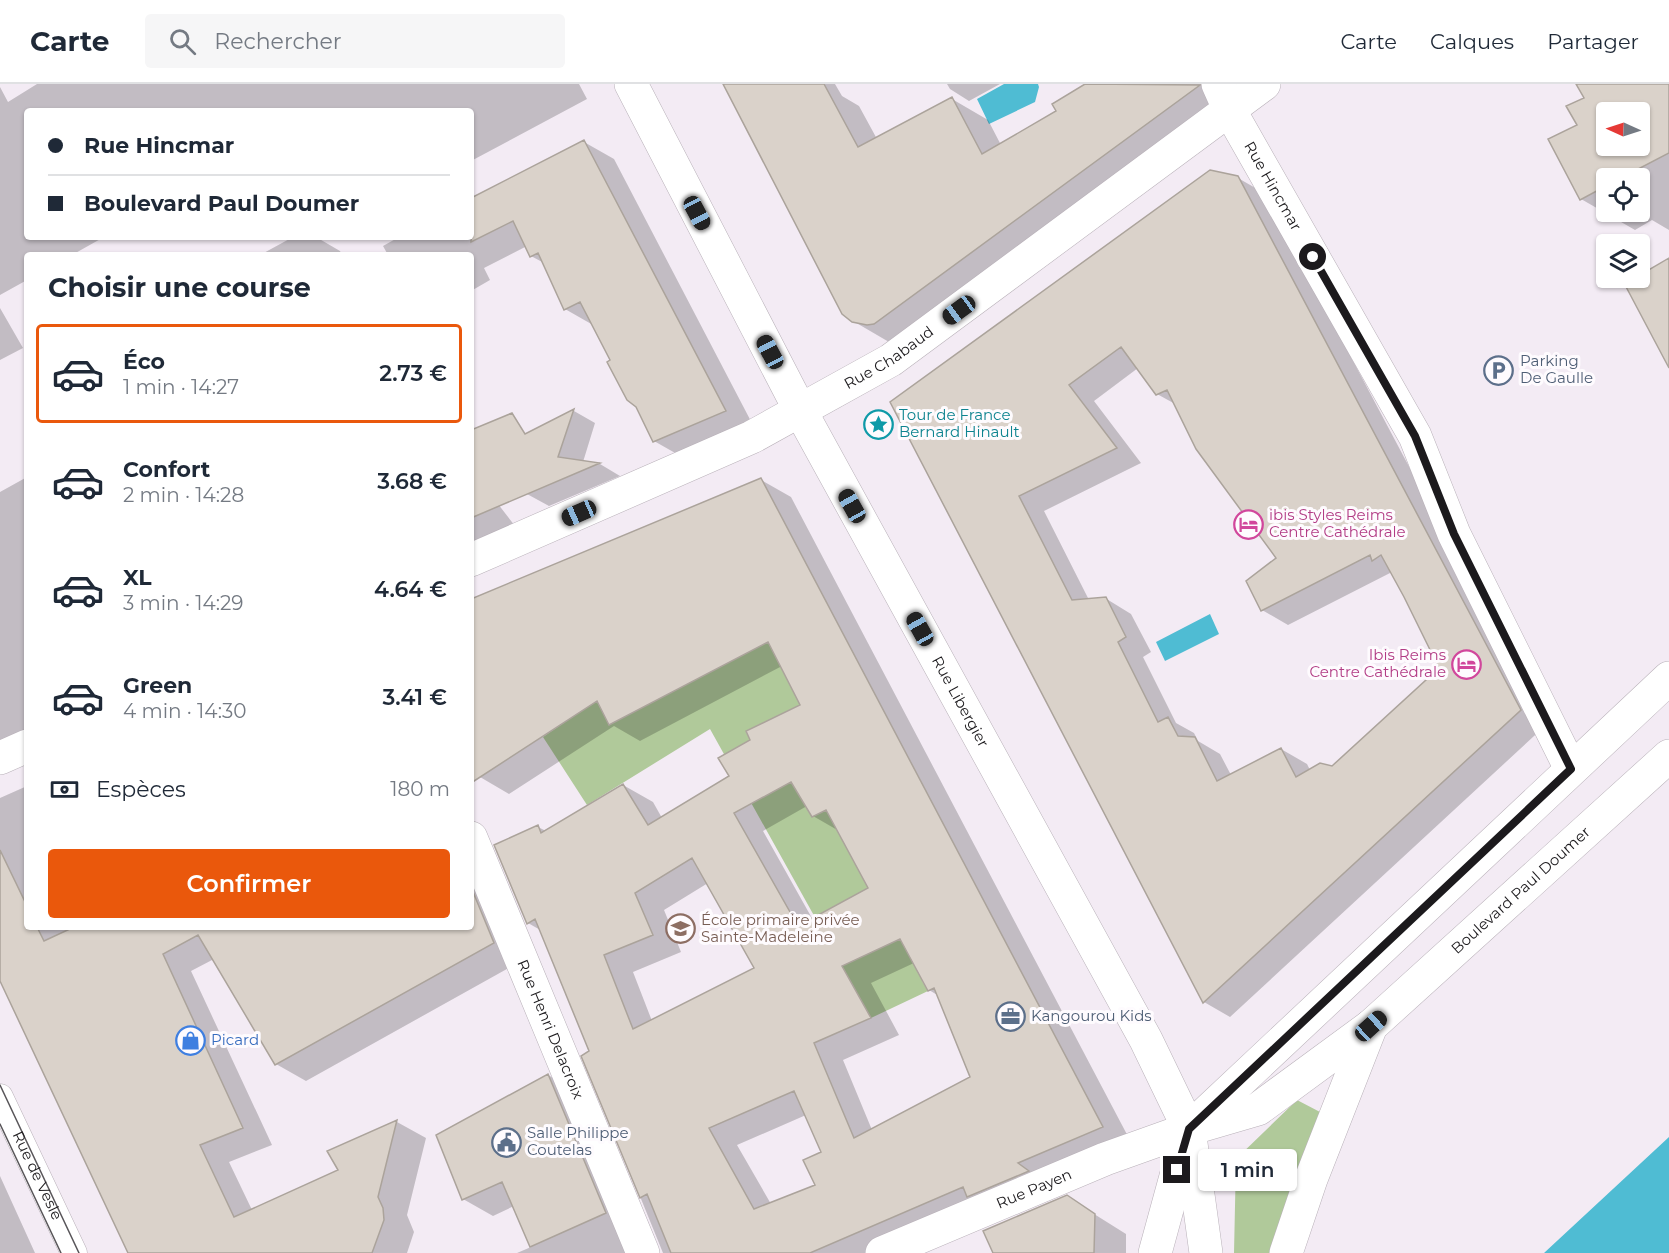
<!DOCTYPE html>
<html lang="fr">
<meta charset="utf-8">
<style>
:root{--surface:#fff;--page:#f6f6f7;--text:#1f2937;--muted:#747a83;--line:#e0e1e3;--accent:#ea580c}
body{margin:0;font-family:Montserrat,sans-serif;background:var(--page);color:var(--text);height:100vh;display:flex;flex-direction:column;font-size:22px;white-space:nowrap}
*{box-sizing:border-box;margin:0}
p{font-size:20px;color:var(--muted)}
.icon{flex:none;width:33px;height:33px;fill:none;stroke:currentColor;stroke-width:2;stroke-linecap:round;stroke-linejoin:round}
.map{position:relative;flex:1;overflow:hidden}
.drawer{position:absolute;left:24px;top:168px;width:450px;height:678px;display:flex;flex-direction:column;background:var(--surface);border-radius:6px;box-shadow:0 2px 4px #0004}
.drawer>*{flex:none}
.guide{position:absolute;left:24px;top:24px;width:450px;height:132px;border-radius:6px;box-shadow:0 2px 4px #0004;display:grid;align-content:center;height:132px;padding:0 24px;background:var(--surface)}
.needle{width:39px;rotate:273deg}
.tools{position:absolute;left:1596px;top:18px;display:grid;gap:12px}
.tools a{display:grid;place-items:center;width:54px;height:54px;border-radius:6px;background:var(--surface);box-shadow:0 2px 4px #0004;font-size:30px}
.end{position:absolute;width:27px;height:27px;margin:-14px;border:8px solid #1c1a1d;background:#fff;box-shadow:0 0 0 3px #fff}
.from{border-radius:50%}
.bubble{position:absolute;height:42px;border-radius:6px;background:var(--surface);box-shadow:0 2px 4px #0004;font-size:20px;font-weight:600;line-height:42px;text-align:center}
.car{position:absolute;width:18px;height:36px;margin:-18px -9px;border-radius:8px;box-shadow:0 0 4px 2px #0007;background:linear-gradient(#222 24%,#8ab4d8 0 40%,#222 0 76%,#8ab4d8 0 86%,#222 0)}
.guide b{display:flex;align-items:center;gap:21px;height:57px;font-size:22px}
.guide b+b{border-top:2px solid var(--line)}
.guide i{width:15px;height:15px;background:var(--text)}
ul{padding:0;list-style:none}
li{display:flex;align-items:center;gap:18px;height:99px;margin:0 12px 9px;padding:0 12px;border:3px solid transparent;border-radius:6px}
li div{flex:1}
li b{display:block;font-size:22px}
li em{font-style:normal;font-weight:600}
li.current{border-color:var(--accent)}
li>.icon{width:54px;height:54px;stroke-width:1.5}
h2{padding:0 24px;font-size:27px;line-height:72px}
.pay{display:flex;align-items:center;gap:15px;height:66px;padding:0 24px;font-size:22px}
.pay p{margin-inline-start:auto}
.button{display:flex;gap:12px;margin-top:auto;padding:12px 24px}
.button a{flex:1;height:69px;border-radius:6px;background:var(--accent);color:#fff;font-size:24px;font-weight:600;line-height:69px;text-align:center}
header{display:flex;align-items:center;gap:36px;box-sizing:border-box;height:84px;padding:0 30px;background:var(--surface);border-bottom:2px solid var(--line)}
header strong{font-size:28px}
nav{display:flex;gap:33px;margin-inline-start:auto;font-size:21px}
.search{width:420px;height:54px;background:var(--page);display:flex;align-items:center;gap:15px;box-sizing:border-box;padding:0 21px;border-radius:6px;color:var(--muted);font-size:22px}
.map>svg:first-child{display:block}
.green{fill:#b0c99a}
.water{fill:#4fbcd3}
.shadow{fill:#0003;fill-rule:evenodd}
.building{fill:#dad2ca;stroke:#aba39b;stroke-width:1.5;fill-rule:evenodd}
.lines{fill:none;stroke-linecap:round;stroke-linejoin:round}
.pedestrian-casing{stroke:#b9b1b9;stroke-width:27}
.minor-casing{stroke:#b9b1b9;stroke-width:34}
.tertiary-casing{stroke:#b9b1b9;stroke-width:34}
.secondary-casing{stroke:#b9b1b9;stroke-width:34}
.pedestrian{stroke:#fff;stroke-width:26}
.minor{stroke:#fff;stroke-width:33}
.tertiary{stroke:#fff;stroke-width:33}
.secondary{stroke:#fff;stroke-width:33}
.tram{stroke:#59565a;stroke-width:1.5}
.route{stroke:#1c1a1d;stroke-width:8}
.labels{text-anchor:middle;stroke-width:6;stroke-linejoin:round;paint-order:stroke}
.street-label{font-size:15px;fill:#1c1a1d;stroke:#fefbfe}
.service-label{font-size:15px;fill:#4e5e75;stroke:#fefbfe;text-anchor:start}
.culture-label{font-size:15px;fill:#0d838f;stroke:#fefbfe;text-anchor:start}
.hotel-label{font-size:15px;fill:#b23c85;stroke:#fefbfe;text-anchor:start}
.education-label{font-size:15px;fill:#785e54;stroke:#fefbfe;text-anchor:start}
.shop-label{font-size:15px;fill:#366cbe;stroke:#fefbfe;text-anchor:start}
</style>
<header>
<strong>Carte</strong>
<div class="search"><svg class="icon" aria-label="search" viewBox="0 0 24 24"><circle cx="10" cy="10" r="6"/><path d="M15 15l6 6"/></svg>Rechercher</div>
<nav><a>Carte</a><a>Calques</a><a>Partager</a></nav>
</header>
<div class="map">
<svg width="1669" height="1169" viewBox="0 0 1669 1169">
<rect width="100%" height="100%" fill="#f3ebf4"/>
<path class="green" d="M768,558L800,621L746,648L754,662L826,726L920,845L941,887L922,897L928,907L871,934L710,645L587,721L543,653L571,634L565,619L629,597L597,618L609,640Z
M1297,1016L1320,1028L1274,1169H1234L1236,1075Z"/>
<path class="water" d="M1004,0H1038L1039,3L1035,18L989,40L977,15Z
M1210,530L1219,550L1165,577L1156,558Z
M1669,1053V1169H1544Z"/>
<path class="shadow" d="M37,0H579L587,15L471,77V27H27V153H104L72,171H27V196L0,211V3L8,18Z
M724,0H835L842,12L859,22L877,55L952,15L988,36L1001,61L1058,27L1054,21L1088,0H1213L1209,41L889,258L853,237Z
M947,0H1000L969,17L950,5Z
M1585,0H1669V146L1652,136L1635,146L1581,115L1550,56L1579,42L1586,14ZM1606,28H1640V62H1606ZM1606,94H1640V128H1606Z
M584,58L614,75L755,345L684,374L654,357L593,241L565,225L544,179L531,172L527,162L484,184L490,196L471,207V171H388L383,162L399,153H471V116Z
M1238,94L1264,109L1546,641L1230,933L1204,918L892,319ZM1138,284L1157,310L1177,321L1278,474L1262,526L1288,541L1392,488L1441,584L1332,684L1310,686L1307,680L1281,665L1231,691L1220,670L1198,657L1194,649L1176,639L1143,573L1151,568L1131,530L1105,514L1089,516L1044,427L1141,379L1094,317Z
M293,153H316L340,167L342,171H260Z
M0,224L23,264L0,276Z
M574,327L595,339L583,378L600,380L620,392L549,422L527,410L501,364Z
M471,385L515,442L471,460Z
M27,393V653L0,664V408Z
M761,396L791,413L1132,1060L878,1169H663L583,972L591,968L542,847L528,839L538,743L546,747L623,701L653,718L662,734L731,693L752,656L802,621L782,582L640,657L614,642L509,710L480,693L471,672V517ZM807,722L813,732L839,747L870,804L813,836L763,747ZM708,799L756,885L652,937L633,888L681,868L664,826ZM914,879L929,906L939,912L972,993L872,1046L843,976L899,951L871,899ZM806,1031L823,1069L817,1102L771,1120L737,1061Z
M27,702V843H471V761L523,876L306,997L276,980L214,875L191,887L272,1061L229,1078L252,1126L340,1087L329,1068L397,1038L426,1054L407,1131L414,1148L407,1169H130L0,894V714Z
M548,991L578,1008L645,1169H517L531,1163L514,1122L493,1132L463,1115Z
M0,1092L35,1169H0Z
M1067,1113L1126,1150V1169H994Z"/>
<path class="building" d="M723,0H824L858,63L952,13L982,70L1056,27L1052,20L1085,0L1200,1L874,240L867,241L852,238L842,230Z
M1576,0H1669V69L1621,94H1606V102L1580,116L1548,55L1577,41L1566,22L1584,14ZM1606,28H1640V62H1606Z
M584,56L726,327L653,358L636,323L627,316L607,278L610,276L580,218L564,226L538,169L530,173L513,137L471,158V114Z
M1210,86L1238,92L1521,626L1203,919L890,318ZM1121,263L1156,311L1167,306L1196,365L1276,474L1246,497L1261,527L1370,471L1372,477L1381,471L1404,513L1439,584L1332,682L1320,679L1296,693L1281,664L1217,697L1195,653L1178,652L1168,633L1158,638L1118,558L1126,553L1106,513L1072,516L1019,412L1117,364L1069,301Z
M1669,174V284L1624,199L1640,194V191Z
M574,325L558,373L600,379L471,434V346L512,329L525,350Z
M761,394L1103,1043L1018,1079L1029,1087L967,1113L963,1103L810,1169H671L647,1110L640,1114L581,972L589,967L535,835L527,840L494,761L538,741L541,749L623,700L648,741L729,692L718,674L750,656L746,647L800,621L768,558L609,641L597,617L471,699V515ZM791,698L812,733L826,726L868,804L798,842L734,729ZM692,774L754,884L633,945L604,871L653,851L635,809ZM900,855L928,907L934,904L970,993L854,1054L814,959L871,934L842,882ZM794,1007L821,1068L803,1076L815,1101L754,1125L709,1044Z
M0,766L27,822V843H37L44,857L74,843H471V803L494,859L275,981L198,851L163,870L243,1044L200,1061L234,1133L338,1086L327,1067L397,1036L378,1113L383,1124L384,1136L372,1169H128L0,897Z
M548,990L606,1129L530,1163L502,1098L462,1116L436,1051Z
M1067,1111L1095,1130L1094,1169H993L983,1147Z"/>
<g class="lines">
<defs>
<g id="pedestrian">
<path id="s1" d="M0,1013L74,1169"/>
</g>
<g id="minor">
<path id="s2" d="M1218,0L1230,27L1415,352L1454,450L1571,685"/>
<path id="s3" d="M471,476L752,353L891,276L1264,0"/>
<path d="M0,674L27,662"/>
<path id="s4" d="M471,754L643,1169"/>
<path id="s5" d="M882,1169L1105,1075L1189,1045"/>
</g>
<g id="tertiary">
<path id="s6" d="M631,0L801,328L1146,956L1189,1045L1206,1169"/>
</g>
<g id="secondary">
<path id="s7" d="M1193,1044L1258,1025L1371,942L1669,672"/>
<path d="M1155,1169L1189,1045L1669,594"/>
<path d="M1286,1169L1311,1095L1371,942"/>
</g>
</defs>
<use href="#pedestrian" class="pedestrian-casing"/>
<use href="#minor" class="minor-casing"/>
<use href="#tertiary" class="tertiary-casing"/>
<use href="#secondary" class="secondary-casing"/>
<use href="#pedestrian" class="pedestrian"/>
<use href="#minor" class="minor"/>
<use href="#tertiary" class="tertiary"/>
<use href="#secondary" class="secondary"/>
<path class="tram" d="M0,1001L79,1169
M0,1040L61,1169"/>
</g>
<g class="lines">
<path class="route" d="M1177,1086L1189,1045L1571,685L1454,450L1415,352L1313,173"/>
</g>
<defs>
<symbol id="parking-ring" viewBox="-11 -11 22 22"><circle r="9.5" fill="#fefbfe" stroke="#5c6f8a" stroke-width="1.5"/><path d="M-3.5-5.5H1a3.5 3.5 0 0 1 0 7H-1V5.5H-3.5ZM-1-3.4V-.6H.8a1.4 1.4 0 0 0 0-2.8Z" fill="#5c6f8a"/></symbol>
<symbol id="sight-ring" viewBox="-11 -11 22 22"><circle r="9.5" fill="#fefbfe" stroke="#0f9aa8" stroke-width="1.5"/><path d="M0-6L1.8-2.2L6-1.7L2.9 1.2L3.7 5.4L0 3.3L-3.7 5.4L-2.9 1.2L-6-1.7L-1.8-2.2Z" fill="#0f9aa8"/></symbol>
<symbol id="hotel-ring" viewBox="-11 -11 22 22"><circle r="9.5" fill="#fefbfe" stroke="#d1479c" stroke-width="1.5"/><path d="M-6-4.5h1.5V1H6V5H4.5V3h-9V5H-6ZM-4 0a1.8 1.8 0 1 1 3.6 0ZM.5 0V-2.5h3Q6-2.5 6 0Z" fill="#d1479c"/></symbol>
<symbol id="school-ring" viewBox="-11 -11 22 22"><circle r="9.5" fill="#fefbfe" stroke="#8d6e63" stroke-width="1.5"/><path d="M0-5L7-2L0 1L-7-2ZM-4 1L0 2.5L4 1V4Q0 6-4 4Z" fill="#8d6e63"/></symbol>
<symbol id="office-ring" viewBox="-11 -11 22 22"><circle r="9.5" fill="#fefbfe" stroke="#5c6f8a" stroke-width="1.5"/><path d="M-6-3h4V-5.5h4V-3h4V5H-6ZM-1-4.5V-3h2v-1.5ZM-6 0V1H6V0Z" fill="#5c6f8a"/></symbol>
<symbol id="shop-ring" viewBox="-11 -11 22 22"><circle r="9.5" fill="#fefbfe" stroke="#3f7fe0" stroke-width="1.5"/><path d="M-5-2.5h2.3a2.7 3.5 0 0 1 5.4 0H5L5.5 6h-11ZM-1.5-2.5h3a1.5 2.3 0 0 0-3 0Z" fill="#3f7fe0"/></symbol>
<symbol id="civic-ring" viewBox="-11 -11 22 22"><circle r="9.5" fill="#fefbfe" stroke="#5c6f8a" stroke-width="1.5"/><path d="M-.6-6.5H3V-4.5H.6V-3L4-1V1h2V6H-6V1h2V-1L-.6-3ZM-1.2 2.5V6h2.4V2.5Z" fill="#5c6f8a"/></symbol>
</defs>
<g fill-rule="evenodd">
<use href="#parking-ring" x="1482" y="270" width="33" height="33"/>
<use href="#sight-ring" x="862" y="324" width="33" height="33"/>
<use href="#hotel-ring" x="1232" y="424" width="33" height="33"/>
<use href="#hotel-ring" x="1450" y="564" width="33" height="33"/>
<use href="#school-ring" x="664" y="828" width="33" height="33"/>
<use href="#office-ring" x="994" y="916" width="33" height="33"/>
<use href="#shop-ring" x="174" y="940" width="33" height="33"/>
<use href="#civic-ring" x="490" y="1042" width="33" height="33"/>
</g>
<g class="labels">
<g class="street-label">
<text dy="5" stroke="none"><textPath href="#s2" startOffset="116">Rue Hincmar</textPath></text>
<text dy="5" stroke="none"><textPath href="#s3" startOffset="465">Rue Chabaud</textPath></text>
<text dy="5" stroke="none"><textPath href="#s6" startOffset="700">Rue Libergier</textPath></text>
<text dy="5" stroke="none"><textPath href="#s7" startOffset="410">Boulevard Paul Doumer</textPath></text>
<text dy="5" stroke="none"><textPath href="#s4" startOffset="207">Rue Henri Delacroix</textPath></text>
<text dy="5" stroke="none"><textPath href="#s1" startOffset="87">Rue de Vesle</textPath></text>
<text dy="5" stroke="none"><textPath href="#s5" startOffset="165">Rue Payen</textPath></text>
</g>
<g class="service-label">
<text x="1520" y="282">Parking<tspan x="1520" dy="17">De Gaulle</tspan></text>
<text x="1031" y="937">Kangourou Kids</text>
<text x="527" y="1054">Salle Philippe<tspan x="527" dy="17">Coutelas</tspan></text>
</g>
<g class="culture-label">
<text x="899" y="336">Tour de France<tspan x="899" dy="17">Bernard Hinault</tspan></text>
</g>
<g class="hotel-label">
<text x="1269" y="436">ibis Styles Reims<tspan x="1269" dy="17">Centre Cathédrale</tspan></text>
<text x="1446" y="576" text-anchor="end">Ibis Reims<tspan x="1446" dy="17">Centre Cathédrale</tspan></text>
</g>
<g class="education-label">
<text x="701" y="841">École primaire privée<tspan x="701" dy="17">Sainte-Madeleine</tspan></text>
</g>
<g class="shop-label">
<text x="211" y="961">Picard</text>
</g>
</g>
</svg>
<div class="tools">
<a><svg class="needle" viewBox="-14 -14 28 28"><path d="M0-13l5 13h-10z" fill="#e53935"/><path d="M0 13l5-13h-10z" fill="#747a83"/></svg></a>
<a><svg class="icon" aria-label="locate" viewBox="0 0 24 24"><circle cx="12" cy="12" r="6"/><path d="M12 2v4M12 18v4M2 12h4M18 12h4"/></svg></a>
<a><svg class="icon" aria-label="layers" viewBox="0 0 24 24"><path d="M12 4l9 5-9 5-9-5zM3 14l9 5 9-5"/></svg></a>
</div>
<i class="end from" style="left:1313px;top:173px"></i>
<i class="end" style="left:1177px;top:1086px"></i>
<div class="bubble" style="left:1198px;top:1065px;width:99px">1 min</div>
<i class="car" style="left:697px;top:129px;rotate:152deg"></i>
<i class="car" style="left:959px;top:226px;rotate:234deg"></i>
<i class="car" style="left:770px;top:268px;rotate:332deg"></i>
<i class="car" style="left:852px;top:422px;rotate:331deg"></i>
<i class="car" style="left:579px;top:429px;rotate:246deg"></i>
<i class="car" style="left:920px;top:545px;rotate:331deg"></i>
<i class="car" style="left:1371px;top:942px;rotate:48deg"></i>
<div class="guide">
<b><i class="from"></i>Rue Hincmar</b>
<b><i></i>Boulevard Paul Doumer</b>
</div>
<section class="drawer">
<h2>Choisir une course</h2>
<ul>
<li class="current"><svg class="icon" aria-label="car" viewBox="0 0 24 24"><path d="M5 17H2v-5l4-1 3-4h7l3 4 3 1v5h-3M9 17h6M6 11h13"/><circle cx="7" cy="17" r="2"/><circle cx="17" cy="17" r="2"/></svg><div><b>Éco</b><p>1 min · 14:27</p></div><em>2.73 €</em></li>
<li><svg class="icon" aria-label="car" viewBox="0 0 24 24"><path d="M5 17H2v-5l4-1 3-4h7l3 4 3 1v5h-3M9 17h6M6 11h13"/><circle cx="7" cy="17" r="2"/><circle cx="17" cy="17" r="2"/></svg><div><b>Confort</b><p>2 min · 14:28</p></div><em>3.68 €</em></li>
<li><svg class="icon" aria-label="car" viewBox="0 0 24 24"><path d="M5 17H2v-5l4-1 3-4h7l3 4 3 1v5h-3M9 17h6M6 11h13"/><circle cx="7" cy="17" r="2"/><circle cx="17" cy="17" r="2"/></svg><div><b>XL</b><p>3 min · 14:29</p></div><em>4.64 €</em></li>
<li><svg class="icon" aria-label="car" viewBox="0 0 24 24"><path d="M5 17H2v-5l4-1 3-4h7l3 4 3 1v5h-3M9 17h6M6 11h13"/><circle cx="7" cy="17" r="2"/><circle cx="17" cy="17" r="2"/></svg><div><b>Green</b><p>4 min · 14:30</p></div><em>3.41 €</em></li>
</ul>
<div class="pay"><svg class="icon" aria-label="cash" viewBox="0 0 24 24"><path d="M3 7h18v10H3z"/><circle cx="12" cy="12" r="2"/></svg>Espèces<p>180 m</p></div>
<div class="button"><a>Confirmer</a></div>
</section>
</div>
